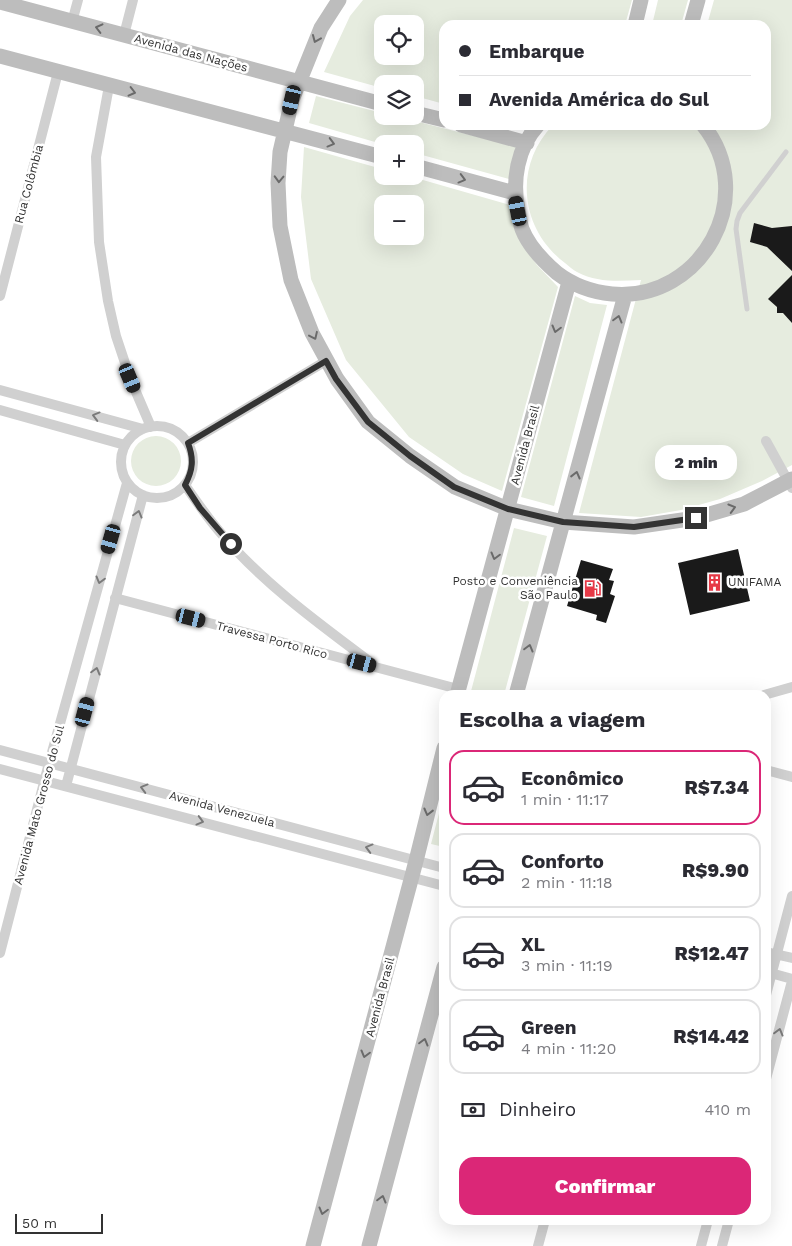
<!DOCTYPE html>
<html lang="pt">
<meta charset="utf-8">
<style>
:root{--surface:#fff;--page:#f2f2f3;--text:#2b2b33;--muted:#7c7c81;--line:#e1e1e2;--accent:#db2777}
body{margin:0;font-family:"Work Sans",sans-serif;background:var(--page);color:var(--text);height:100vh;display:flex;flex-direction:column;font-size:19px;white-space:nowrap}
*{box-sizing:border-box;margin:0}
p{font-size:16px;color:var(--muted)}
.icon{flex:none;width:28px;height:28px;fill:none;stroke:currentColor;stroke-width:2;stroke-linecap:round;stroke-linejoin:round}
.map{position:relative;flex:1;overflow:hidden}
.details{position:absolute;left:439px;top:690px;width:332px;height:535px;display:flex;flex-direction:column;background:var(--surface);border-radius:15px;box-shadow:0 5px 20px #0002}
.details>*{flex:none}
.hud{position:absolute;left:439px;top:20px;width:332px;height:110px;border-radius:15px;box-shadow:0 5px 20px #0002;display:grid;align-content:center;height:110px;padding:0 20px;background:var(--surface)}
.buttons{position:absolute;left:374px;top:15px;display:grid;gap:10px}
.buttons a{display:grid;place-items:center;width:50px;height:50px;border-radius:10px;background:var(--surface);box-shadow:0 5px 20px #0002;font-size:25px}
.scale{position:absolute;left:15px;bottom:12px;width:88px;box-sizing:border-box;padding-left:5px;border:2px solid #333;border-top:0;font-size:14px;line-height:18px;white-space:nowrap;color:#333;-webkit-text-stroke:4px #fff;paint-order:stroke}
.end{position:absolute;width:22px;height:22px;margin:-11px;border:6px solid #333;background:#fff;box-shadow:0 0 0 2px #fff}
.from{border-radius:50%}
.bubble{position:absolute;height:35px;border-radius:15px;background:var(--surface);box-shadow:0 5px 20px #0002;font-size:16px;font-weight:800;line-height:35px;text-align:center}
.car{position:absolute;width:15px;height:30px;margin:-15px -8px;border-radius:6px;box-shadow:0 0 4px 1px #0007;background:linear-gradient(#222 24%,#8ab4d8 0 40%,#222 0 76%,#8ab4d8 0 86%,#222 0)}
.hud b{display:flex;align-items:center;gap:18px;height:48px;font-size:19px}
.hud b+b{border-top:1px solid var(--line)}
.hud i{width:12px;height:12px;background:var(--text)}
ul{padding:0;list-style:none}
li{display:flex;align-items:center;gap:15px;height:75px;margin:0 10px 8px;padding:0 10px;border:2px solid var(--line);border-radius:15px}
li div{flex:1}
li b{display:block;font-size:19px}
li em{font-style:normal;font-weight:800}
li.selected{border-color:var(--accent)}
li>.icon{width:45px;height:45px;stroke-width:1.5}
h2{padding:0 20px;font-size:22px;line-height:60px}
.pay{display:flex;align-items:center;gap:12px;height:55px;padding:0 20px;font-size:19px}
.pay p{margin-inline-start:auto}
.button{display:flex;gap:10px;margin-top:auto;padding:10px 20px}
.button a{flex:1;height:58px;border-radius:15px;background:var(--accent);color:#fff;font-size:20px;font-weight:800;line-height:58px;text-align:center}
.map>svg:first-child{display:block}
.green{fill:#e6ecdf;fill-rule:evenodd}
.building{fill:#1a1a1a}
.lines{fill:none;stroke-linecap:round;stroke-linejoin:round}
.lane{stroke:#d0d0d0;stroke-width:5}
.street{stroke:#d0d0d0;stroke-width:10}
.secondary{stroke:#bdbdbd;stroke-width:15}
.oneway{stroke:#6a6a6a}
.oneway2{stroke:#7a7a7a}
.route{stroke:#333;stroke-width:6}
.labels{text-anchor:middle;stroke-width:5;stroke-linejoin:round;paint-order:stroke}
.street-label{font-size:12px;fill:#333;stroke:#fff}
.poi-label{font-size:12px;fill:#333;stroke:#fff;text-anchor:end}
</style>
<div class="map">
<svg width="792" height="1246" viewBox="0 0 792 1246">
<rect width="100%" height="100%" fill="#fff"/>
<path class="green" d="M363,0H632L625,25H444V104L415,96V84H382V88L324,72L350,16ZM382,24H415V56H382Z
M658,0H688L681,25H652Z
M714,0H792V465L762,481L720,499L681,510L641,517L579,513L641,280C619,281 598,283 577,272C573,270 569,266 565,263C520,229 513,166 553,125H766V25H707Z
M316,96L382,113V116H395L518,147L509,179L415,153V144H382L309,123Z
M304,147L382,169V176H409L510,205L522,244L537,265L558,287L502,491L463,474L409,437L346,360L311,279L301,197ZM382,204H415V236H382Z
M575,296L590,303L607,305L554,506L521,497Z
M131 461a25 25 0 1 1 50 0a25 25 0 1 1-50 0Z
M514,528L547,536L504,695H470Z
M444,794V847L431,844Z"/>
<path class="building" d="M754,223L772,228L792,226V271L767,247L750,242Z
M792,275V323L783,313H777V307L768,299Z
M738,549L750,601L690,615L678,563Z
M581,560L613,569L609,580L614,581L610,594L615,596L606,623L596,620L597,615L567,606Z"/>
<g class="lines">
<path class="lane" d="M747,309L736,229L737,221L740,213L786,152"/>
<path class="street" d="M72,22L78,0
M124,35L133,0
M109,86L96,157L99,242L108,301L116,336L130,378L151,427
M0,296L58,72
M0,390L143,429
M0,410L125,445
M121 462a36 36 0 1 1 72 0a36 36 0 1 1-72 0Z
M766,441L792,488
M188,443L326,361
M185,485C196,501 207,517 219,531C260,581 322,626 373,664
M115,598L458,689
M764,695L792,687
M0,750L444,868
M0,769L444,886
M766,770L792,777
M66,786L143,495
M766,952L792,958
M0,953L49,763L127,483
M767,972L792,979
M766,995L792,896
M766,1079L792,981
M538,1246L545,1220
M701,1246L708,1220
M722,1246L729,1220"/>
<path class="secondary" d="M339,0L321,28L292,100L280,152L278,183L280,226L291,280L312,333L337,379L368,422L410,456L455,487L508,509L563,522L634,527L696,518L744,504L792,479
M0,2L382,104
M635,25L641,0
M691,25L698,0
M0,56L382,157
M415,113L444,120
M461,125L527,143
M538,125C517,148 512,181 518,210C519,216 520,223 522,229C529,247 543,261 557,273C574,286 591,292 612,294C702,302 760,196 703,125
M415,166L515,193
M457,695L569,282
M516,695L625,295
M313,1246L416,861L444,748
M369,1246L444,967"/>
</g>
<defs><path id="oneway-chevron" d="M-2-3.5L2.5 0L-2 3.5" fill="none" stroke-width="1.6" stroke-linecap="round" stroke-linejoin="round" transform="scale(1.25)"/></defs>
<g class="oneway">
<use href="#oneway-chevron" transform="translate(99 28) rotate(-166)"/>
<use href="#oneway-chevron" transform="translate(316 39) rotate(113)"/>
<use href="#oneway-chevron" transform="translate(132 92) rotate(14)"/>
<use href="#oneway-chevron" transform="translate(331 143) rotate(15)"/>
<use href="#oneway-chevron" transform="translate(279 179) rotate(92)"/>
<use href="#oneway-chevron" transform="translate(462 179) rotate(15)"/>
<use href="#oneway-chevron" transform="translate(618 319) rotate(-75)"/>
<use href="#oneway-chevron" transform="translate(556 329) rotate(105)"/>
<use href="#oneway-chevron" transform="translate(314 336) rotate(65)"/>
<use href="#oneway-chevron" transform="translate(576 475) rotate(-76)"/>
<use href="#oneway-chevron" transform="translate(732 508) rotate(-16)"/>
<use href="#oneway-chevron" transform="translate(495 556) rotate(105)"/>
<use href="#oneway-chevron" transform="translate(529 648) rotate(-75)"/>
<use href="#oneway-chevron" transform="translate(428 812) rotate(104)"/>
<use href="#oneway-chevron" transform="translate(424 1042) rotate(-75)"/>
<use href="#oneway-chevron" transform="translate(365 1054) rotate(105)"/>
<use href="#oneway-chevron" transform="translate(382 1199) rotate(-75)"/>
<use href="#oneway-chevron" transform="translate(323 1211) rotate(105)"/>
</g>
<g class="oneway2">
<use href="#oneway-chevron" transform="translate(96 416) rotate(-165)"/>
<use href="#oneway-chevron" transform="translate(138 514) rotate(-75)"/>
<use href="#oneway-chevron" transform="translate(100 580) rotate(105)"/>
<use href="#oneway-chevron" transform="translate(96 671) rotate(-75)"/>
<use href="#oneway-chevron" transform="translate(144 788) rotate(-165)"/>
<use href="#oneway-chevron" transform="translate(200 821) rotate(15)"/>
<use href="#oneway-chevron" transform="translate(369 848) rotate(-165)"/>
<use href="#oneway-chevron" transform="translate(779 1032) rotate(-75)"/>
</g>
<g class="lines">
<path class="route" d="M231,544L200,508L185,485C193,470 194,459 188,443L326,361L336,379L368,422L410,456L454,487L508,509L563,522L634,527L696,518"/>
</g>
<defs>
<symbol id="building-bare" viewBox="-9 -9 18 18"><path d="M-4-6H4V6H1V3H-1V6H-4ZM-2.5-4.3h1.7v1.8h-1.7ZM.8-4.3h1.7v1.8H.8ZM-2.5-1h1.7V.8h-1.7ZM.8-1h1.7V.8H.8Z" fill="#e63946" stroke="#fff" stroke-width="2.5" paint-order="stroke"/></symbol>
<symbol id="fuel-bare" viewBox="-9 -9 18 18"><path d="M-5.5-6h7V0h2V4h1.3V-2.5L3-4.5l.8-.8L6-3V5H2.5V1h-1V6h-7ZM-4.2-4.7v3.2H.2V-4.7Z" fill="#e63946" stroke="#fff" stroke-width="2.5" paint-order="stroke"/></symbol>
</defs>
<g fill-rule="evenodd">
<use href="#building-bare" x="702" y="570" width="25" height="25"/>
<use href="#fuel-bare" x="580" y="576" width="25" height="25"/>
</g>
<g class="labels">
<g class="street-label">
<text transform="translate(191 53) rotate(15)" y="4">Avenida das Nações</text>
<text transform="translate(29 184) rotate(-75)" y="4">Rua Colômbia</text>
<text transform="translate(525 445) rotate(-75)" y="4">Avenida Brasil</text>
<text transform="translate(272 640) rotate(15)" y="4">Travessa Porto Rico</text>
<text transform="translate(39 805) rotate(-75)" y="4">Avenida Mato Grosso do Sul</text>
<text transform="translate(222 809) rotate(15)" y="4">Avenida Venezuela</text>
<text transform="translate(380 997) rotate(-75)" y="4">Avenida Brasil</text>
</g>
<g class="poi-label">
<text x="578" y="585">Posto e Conveniência<tspan x="578" dy="14">São Paulo</tspan></text>
<text x="728" y="586" text-anchor="start">UNIFAMA</text>
</g>
</g>
</svg>
<div class="buttons">
<a><svg class="icon" aria-label="locate" viewBox="0 0 24 24"><circle cx="12" cy="12" r="6"/><path d="M12 2v4M12 18v4M2 12h4M18 12h4"/></svg></a>
<a><svg class="icon" aria-label="layers" viewBox="0 0 24 24"><path d="M12 4l9 5-9 5-9-5zM3 14l9 5 9-5"/></svg></a>
<a>+</a>
<a>−</a>
</div>
<div class="scale">50 m</div>
<i class="end from" style="left:231px;top:544px"></i>
<i class="end" style="left:696px;top:518px"></i>
<div class="bubble" style="left:655px;top:445px;width:82px">2 min</div>
<i class="car" style="left:292px;top:100px;rotate:193deg"></i>
<i class="car" style="left:518px;top:211px;rotate:349deg"></i>
<i class="car" style="left:130px;top:378px;rotate:157deg"></i>
<i class="car" style="left:111px;top:539px;rotate:196deg"></i>
<i class="car" style="left:191px;top:618px;rotate:104deg"></i>
<i class="car" style="left:362px;top:663px;rotate:105deg"></i>
<i class="car" style="left:85px;top:712px;rotate:15deg"></i>
<div class="hud">
<b><i class="from"></i>Embarque</b>
<b><i></i>Avenida América do Sul</b>
</div>
<section class="details">
<h2>Escolha a viagem</h2>
<ul>
<li class="selected"><svg class="icon" aria-label="car" viewBox="0 0 24 24"><path d="M5 17H2v-5l4-1 3-4h7l3 4 3 1v5h-3M9 17h6M6 11h13"/><circle cx="7" cy="17" r="2"/><circle cx="17" cy="17" r="2"/></svg><div><b>Econômico</b><p>1 min · 11:17</p></div><em>R$7.34</em></li>
<li><svg class="icon" aria-label="car" viewBox="0 0 24 24"><path d="M5 17H2v-5l4-1 3-4h7l3 4 3 1v5h-3M9 17h6M6 11h13"/><circle cx="7" cy="17" r="2"/><circle cx="17" cy="17" r="2"/></svg><div><b>Conforto</b><p>2 min · 11:18</p></div><em>R$9.90</em></li>
<li><svg class="icon" aria-label="car" viewBox="0 0 24 24"><path d="M5 17H2v-5l4-1 3-4h7l3 4 3 1v5h-3M9 17h6M6 11h13"/><circle cx="7" cy="17" r="2"/><circle cx="17" cy="17" r="2"/></svg><div><b>XL</b><p>3 min · 11:19</p></div><em>R$12.47</em></li>
<li><svg class="icon" aria-label="car" viewBox="0 0 24 24"><path d="M5 17H2v-5l4-1 3-4h7l3 4 3 1v5h-3M9 17h6M6 11h13"/><circle cx="7" cy="17" r="2"/><circle cx="17" cy="17" r="2"/></svg><div><b>Green</b><p>4 min · 11:20</p></div><em>R$14.42</em></li>
</ul>
<div class="pay"><svg class="icon" aria-label="cash" viewBox="0 0 24 24"><path d="M3 7h18v10H3z"/><circle cx="12" cy="12" r="2"/></svg>Dinheiro<p>410 m</p></div>
<div class="button"><a>Confirmar</a></div>
</section>
</div>
